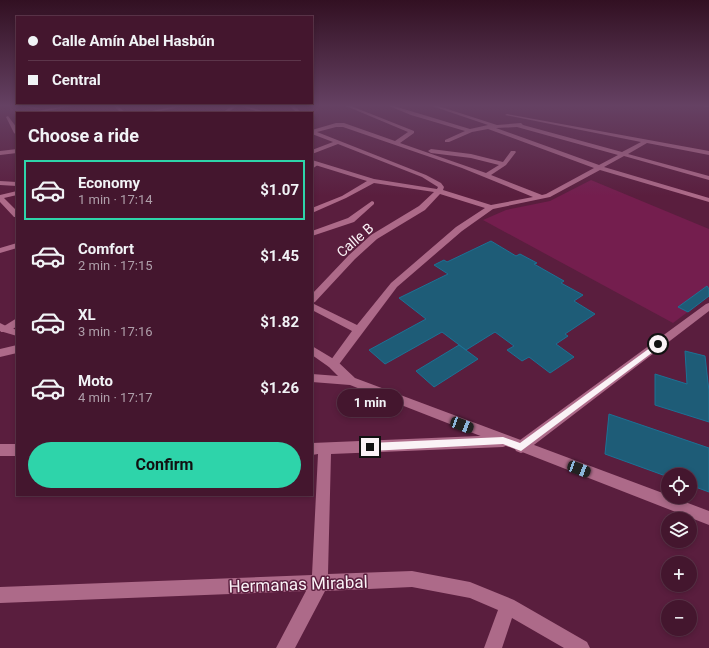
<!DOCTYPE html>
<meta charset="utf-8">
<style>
:root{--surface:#44162e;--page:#4e233a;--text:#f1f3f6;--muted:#af9faa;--line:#5c354a;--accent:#2ed4aa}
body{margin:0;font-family:Roboto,sans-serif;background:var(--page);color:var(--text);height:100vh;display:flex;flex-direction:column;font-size:15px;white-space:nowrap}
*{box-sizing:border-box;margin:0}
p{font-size:13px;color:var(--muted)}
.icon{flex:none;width:22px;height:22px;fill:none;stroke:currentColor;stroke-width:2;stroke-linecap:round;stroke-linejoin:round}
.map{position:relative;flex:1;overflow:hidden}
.sheet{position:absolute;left:16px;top:112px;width:297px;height:384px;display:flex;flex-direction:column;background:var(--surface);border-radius:0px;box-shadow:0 2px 6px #0003,0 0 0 1px var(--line)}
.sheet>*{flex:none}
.guide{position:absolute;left:16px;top:16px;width:297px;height:88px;border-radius:0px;box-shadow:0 2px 6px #0003,0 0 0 1px var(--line);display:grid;align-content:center;height:88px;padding:0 12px;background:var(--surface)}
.buttons{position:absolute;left:661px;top:468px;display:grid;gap:8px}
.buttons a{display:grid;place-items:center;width:36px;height:36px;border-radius:50%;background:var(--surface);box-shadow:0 2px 6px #0003,0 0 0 1px var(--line);font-size:20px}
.end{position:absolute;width:18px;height:18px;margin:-9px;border:5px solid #faf2f6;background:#111;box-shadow:0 0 0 2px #111}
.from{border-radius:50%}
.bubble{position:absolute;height:28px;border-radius:14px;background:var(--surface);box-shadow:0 2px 6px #0003,0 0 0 1px var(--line);font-size:13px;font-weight:700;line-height:28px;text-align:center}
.car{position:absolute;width:12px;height:24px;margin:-12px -6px;border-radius:5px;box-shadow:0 0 3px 1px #0007;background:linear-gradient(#222 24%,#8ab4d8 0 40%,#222 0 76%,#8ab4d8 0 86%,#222 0)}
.guide b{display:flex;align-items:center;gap:14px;height:38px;font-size:15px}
.guide b+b{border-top:1px solid var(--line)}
.guide i{width:10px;height:10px;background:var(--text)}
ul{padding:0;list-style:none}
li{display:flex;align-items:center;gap:12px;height:60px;margin:0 8px 6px;padding:0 4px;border:2px solid transparent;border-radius:0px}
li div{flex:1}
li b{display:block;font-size:15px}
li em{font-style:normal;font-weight:700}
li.current{border-color:var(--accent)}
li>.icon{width:36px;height:36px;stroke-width:1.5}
h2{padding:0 12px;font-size:18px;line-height:48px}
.button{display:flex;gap:8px;margin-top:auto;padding:8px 12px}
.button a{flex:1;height:46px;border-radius:24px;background:var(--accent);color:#111;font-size:16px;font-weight:700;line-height:46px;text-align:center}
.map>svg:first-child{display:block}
.green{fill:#741e4e}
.building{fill:#1e5c77;stroke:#1c7295}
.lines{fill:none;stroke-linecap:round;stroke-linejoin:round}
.service{fill:#ad6a89;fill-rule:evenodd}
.minor{fill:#ad6a89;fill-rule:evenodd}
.tertiary{fill:#ad6a89;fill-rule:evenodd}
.secondary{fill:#b3857c;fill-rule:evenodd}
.route{fill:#faf2f6}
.labels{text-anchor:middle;stroke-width:3;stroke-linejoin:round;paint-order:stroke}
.street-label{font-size:14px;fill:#faf2f6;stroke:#5a1e3e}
.near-street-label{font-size:17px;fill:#faf2f6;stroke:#5a1e3e}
</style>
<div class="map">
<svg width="709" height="648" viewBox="0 0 709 648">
<rect width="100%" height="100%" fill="#5a1e3e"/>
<path class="green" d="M591,180L709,229V296L673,323L483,220L506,210L550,201Z"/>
<path class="building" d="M491,241L516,256L520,254L537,263L534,264L564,281L561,283L583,295L574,301L595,314L565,334L568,336L556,344L574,357L550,373L529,357L522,361L507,350L514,346L495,332L466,350L442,332L385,364L369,350L426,319L399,298L448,274L434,265L444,260L447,262Z
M707,286L709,289V296L688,312L678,307Z
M459,345L478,359L434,387L416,371Z
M685,351L705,356L709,391V422L655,405V374L687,384Z
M609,414L709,448V492L690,485V475H663L605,454Z"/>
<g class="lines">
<path class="service" d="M316,163L319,164L312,169V166Z"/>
<path class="minor" d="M14,106H27L40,108L38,109Z
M64,106H72L37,113H27Z
M114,106H118L126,113H121Z
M176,106H184L152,113H142Z
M232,106H237L227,113H222Z
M240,106H246L269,113H262Z
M290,106H294L302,113H297Z
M346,106H351L414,131V133L400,143L486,173L499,165L471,158L431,153L428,151L431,149L471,154L503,162L511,151H515L516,152L506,165L491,175L542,195L546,194L594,168L488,129L472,132L449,142H445V140L465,131L411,115L389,106H394L470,129L488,125L432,106H438L497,125L521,123L523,125L622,152L641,142L505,115L507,114L709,151V155L647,143L628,154L709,176V180L624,156L604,167L709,198V202L600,170L550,197L493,209L462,231L397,287L337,367H329L328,364L352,331L312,310V294L349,255L371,235L419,206L434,192L374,183L346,198L312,213V208L342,196L367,181L312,164V160L374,179L437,189L438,187L422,177L338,144L312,154V150L333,142L312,134V130L336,123H344L395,141L408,132ZM336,127H343L462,168L533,197L491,205L443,190L444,187L441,183L426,175L317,132ZM517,127L618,155L599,165L496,128ZM440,194L485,208L456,227L391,283L357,325L312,303L315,302L355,259L377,239L425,210Z
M8,116L17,128V135L14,133L6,117Z
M17,149V153L0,155V151Z
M17,191V195L4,198L17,211V217H14L0,202V195Z
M372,201L374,202V204L354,222L312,236V231L348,218Z
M17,243V248L0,253V248Z
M709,303V311L526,451L521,453L516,451L514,447L516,443L706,304Z
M17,318V326L9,332H1L0,330L1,328Z
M17,345V353L0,357V349Z
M503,435L508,437L509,441L508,445L503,447L331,454L328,574L412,571L470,582L514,600L587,642L590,648H564L512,618L502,648H484L498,610L470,598L412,587L325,591L295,648H276L306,591L0,603V587L312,575L318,454L312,455V443Z
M0,444H17V456H0Z"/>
<path class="tertiary" d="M0,181L17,182V186L0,185Z
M0,323L8,327L17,330V336L0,331Z
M312,346L337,361L355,378L668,495V497H672L709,511V525L350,385L312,382V374L338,376L329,367L312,355Z"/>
<path class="secondary" d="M704,106H709V107H704Z"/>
</g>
<linearGradient id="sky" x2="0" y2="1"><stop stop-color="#321022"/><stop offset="0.54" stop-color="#654163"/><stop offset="1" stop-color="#654163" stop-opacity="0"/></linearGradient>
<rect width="709" height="196" fill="url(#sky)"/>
<path class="route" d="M658,342L662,344L661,346L521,451L503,444L370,451L365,447L370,443L503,437L520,443Z"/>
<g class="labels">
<g class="street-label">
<text transform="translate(355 240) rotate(-41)" y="5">Calle B</text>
</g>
<g class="near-street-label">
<text transform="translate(298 584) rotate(-2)" y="6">Hermanas Mirabal</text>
</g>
</g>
</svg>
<div class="buttons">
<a><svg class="icon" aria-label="locate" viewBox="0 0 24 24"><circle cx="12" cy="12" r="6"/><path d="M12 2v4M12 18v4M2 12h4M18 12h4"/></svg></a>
<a><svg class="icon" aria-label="layers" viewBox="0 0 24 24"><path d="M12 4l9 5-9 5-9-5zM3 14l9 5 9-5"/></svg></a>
<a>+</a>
<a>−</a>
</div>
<i class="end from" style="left:658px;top:344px"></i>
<i class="end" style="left:370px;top:447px"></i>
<div class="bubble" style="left:337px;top:389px;width:66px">1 min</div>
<i class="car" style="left:462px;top:425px;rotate:111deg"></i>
<i class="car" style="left:579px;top:469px;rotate:111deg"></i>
<div class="guide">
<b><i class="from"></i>Calle Amín Abel Hasbún</b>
<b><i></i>Central</b>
</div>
<section class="sheet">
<h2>Choose a ride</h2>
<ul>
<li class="current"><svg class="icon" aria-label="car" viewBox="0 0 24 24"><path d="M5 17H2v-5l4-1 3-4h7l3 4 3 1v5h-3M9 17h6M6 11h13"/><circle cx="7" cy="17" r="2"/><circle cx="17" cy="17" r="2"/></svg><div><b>Economy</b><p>1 min · 17:14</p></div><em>$1.07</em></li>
<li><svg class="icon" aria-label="car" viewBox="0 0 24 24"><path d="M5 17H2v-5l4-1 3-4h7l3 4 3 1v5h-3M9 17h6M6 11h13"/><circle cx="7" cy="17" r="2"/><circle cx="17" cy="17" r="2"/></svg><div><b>Comfort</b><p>2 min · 17:15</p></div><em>$1.45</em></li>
<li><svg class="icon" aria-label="car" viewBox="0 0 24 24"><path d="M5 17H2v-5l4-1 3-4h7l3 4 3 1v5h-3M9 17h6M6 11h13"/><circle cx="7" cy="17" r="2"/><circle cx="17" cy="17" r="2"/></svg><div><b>XL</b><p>3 min · 17:16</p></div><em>$1.82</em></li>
<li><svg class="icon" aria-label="car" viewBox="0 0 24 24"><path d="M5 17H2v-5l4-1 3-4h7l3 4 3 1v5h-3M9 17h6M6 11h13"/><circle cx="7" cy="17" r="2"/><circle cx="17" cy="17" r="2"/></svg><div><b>Moto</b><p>4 min · 17:17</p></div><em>$1.26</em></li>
</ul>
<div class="button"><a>Confirm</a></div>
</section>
</div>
